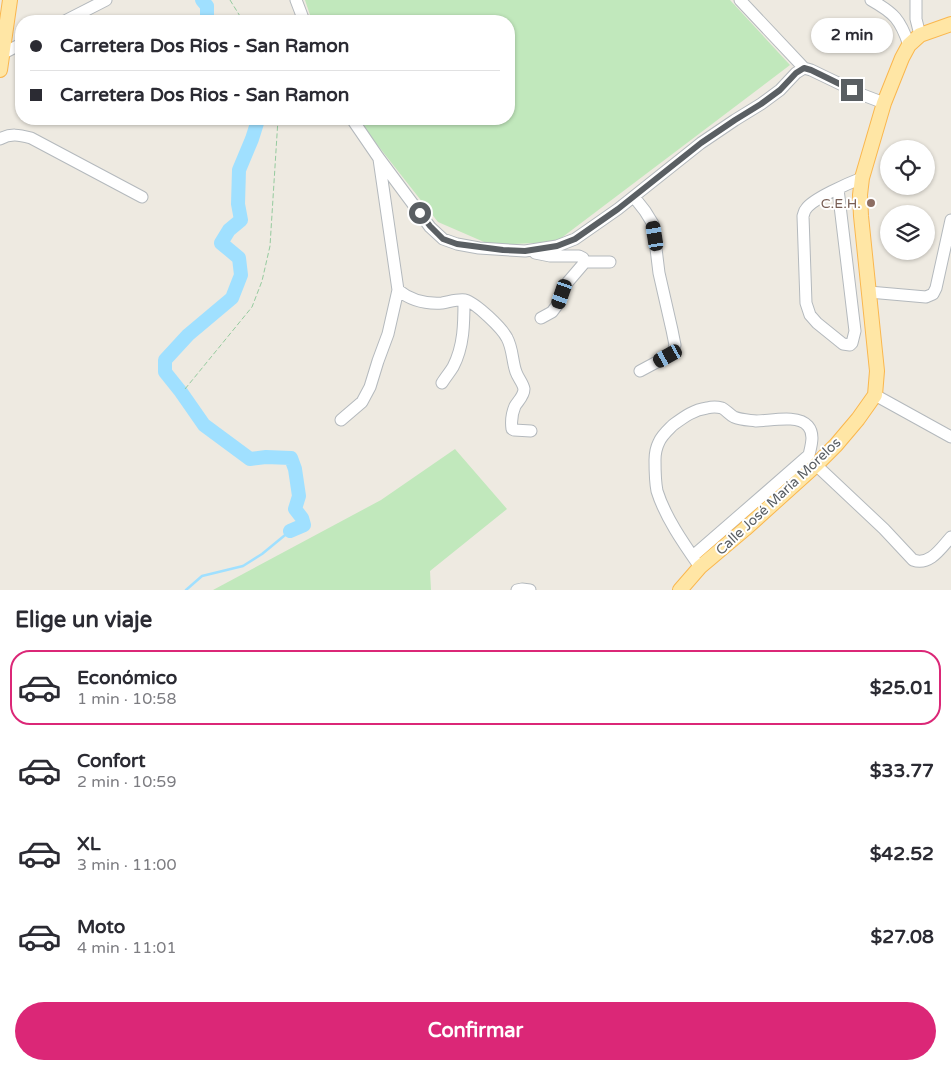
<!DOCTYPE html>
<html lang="es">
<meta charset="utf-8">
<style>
:root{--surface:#fff;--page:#f2f2f3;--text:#2b2b33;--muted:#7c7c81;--line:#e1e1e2;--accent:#db2777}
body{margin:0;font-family:"Varela Round",sans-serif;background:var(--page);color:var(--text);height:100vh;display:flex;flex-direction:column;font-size:19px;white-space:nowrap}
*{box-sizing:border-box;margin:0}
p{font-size:16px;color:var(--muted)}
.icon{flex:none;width:28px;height:28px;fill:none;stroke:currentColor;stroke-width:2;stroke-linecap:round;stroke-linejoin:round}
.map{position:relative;height:590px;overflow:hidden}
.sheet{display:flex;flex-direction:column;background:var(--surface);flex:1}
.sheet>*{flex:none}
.top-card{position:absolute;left:15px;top:15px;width:500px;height:110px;border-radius:20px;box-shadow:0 1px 4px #0004;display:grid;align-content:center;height:110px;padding:0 15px;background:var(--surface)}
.tools{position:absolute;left:880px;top:140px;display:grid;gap:10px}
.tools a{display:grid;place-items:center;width:55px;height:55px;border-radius:50%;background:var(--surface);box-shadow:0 1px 4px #0004;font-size:25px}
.end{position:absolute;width:22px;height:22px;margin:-11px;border:6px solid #5a5f63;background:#fff;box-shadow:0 0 0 2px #fff}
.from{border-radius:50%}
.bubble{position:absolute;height:35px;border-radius:18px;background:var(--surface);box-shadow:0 1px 4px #0004;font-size:16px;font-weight:800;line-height:35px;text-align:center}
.car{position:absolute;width:15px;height:30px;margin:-15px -8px;border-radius:6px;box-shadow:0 0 4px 1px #0007;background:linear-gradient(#222 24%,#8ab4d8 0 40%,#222 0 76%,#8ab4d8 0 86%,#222 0)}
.top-card b{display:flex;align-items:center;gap:18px;height:48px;font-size:19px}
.top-card b+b{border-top:1px solid var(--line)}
.top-card i{width:12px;height:12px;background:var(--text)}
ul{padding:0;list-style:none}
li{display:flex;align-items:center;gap:15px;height:75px;margin:0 10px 8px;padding:0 5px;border:2px solid transparent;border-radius:20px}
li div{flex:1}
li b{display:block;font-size:19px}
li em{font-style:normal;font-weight:800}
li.active{border-color:var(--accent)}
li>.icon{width:45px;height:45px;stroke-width:1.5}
h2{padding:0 15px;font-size:22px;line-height:60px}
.cta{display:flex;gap:10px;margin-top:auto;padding:10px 15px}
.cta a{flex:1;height:58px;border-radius:30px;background:var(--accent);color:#fff;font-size:20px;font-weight:800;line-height:58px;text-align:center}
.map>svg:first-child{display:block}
.green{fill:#c1e8bc}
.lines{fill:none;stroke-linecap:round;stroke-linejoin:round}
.stream{stroke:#a0e0ff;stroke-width:2.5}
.river{stroke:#a0e0ff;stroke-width:14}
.minor-casing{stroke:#b4b9bd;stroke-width:13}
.major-casing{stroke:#fab74e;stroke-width:16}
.path{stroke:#96cb9f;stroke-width:1;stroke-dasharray:5 2.5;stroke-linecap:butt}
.minor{stroke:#fff;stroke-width:11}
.major{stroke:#ffe6a5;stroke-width:14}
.route{stroke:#5a5f63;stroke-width:6}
.education-dot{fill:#8d6e63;stroke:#fff;stroke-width:2}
.labels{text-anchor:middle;stroke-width:4;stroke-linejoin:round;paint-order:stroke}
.education-label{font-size:14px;fill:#785e54;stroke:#fff;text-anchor:end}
.street-label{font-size:14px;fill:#5a5f63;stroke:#fff}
</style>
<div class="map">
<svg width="951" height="590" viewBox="0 0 951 590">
<rect width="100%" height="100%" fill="#eeeae1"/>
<path class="green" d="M305,0H730L790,65L556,242L491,245L438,222L357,119H509V21H312Z
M455,449L507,509L430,571L431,590H213L381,500Z"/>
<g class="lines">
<path class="stream" d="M186,590L202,576L243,566L262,554L290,531"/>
<path class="river" d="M202,0L207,6V19L209,21
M256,119L258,120L252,139L239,170L238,204L241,220L229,230L221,243L239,258L241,275L232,298L188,335L165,360V372L181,392L204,425L250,459L266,457L291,458L295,469L299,496L295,509L302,518L304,525L290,531"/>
<defs>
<path id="minor" d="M296,0L304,21
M740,0L804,68
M871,0C894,13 900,19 909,45
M916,0V19L920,35
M65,21L106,0
M2,54L21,44
M352,119L378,157L430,227L443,239L457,244L479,248L525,251L557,246L575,239L618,209L701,143L735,120L761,104L780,90L796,73L804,68L811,70L863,95L884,103
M0,139C11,133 19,135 31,138L142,197
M838,189L855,331L852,343L850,345L843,344L817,323L810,315L806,303L803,216C804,214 804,211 806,209C812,199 849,183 862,178
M634,197L645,211L653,224L659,273L672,330L675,345L673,352L668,356L640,371
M535,253L550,256H579L583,258L585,262H610
M398,290C410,300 426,304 442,303C449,302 457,299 465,300C476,303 502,328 507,338C513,349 512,361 516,372C518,378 523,383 524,389C524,396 518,401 515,406C512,413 511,422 512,429L514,430L531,431
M869,292L926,297L933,294L936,288L951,220
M541,318L552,312L558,304L567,283L585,262
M442,383C445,378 450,372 453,367C464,346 464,323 464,300
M875,395L951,437
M341,420L362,402L370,387L378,361L388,334L398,290L379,159
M816,465L884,529L913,560C930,566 941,548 951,537
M693,556L809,455C811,446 815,434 808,426C798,414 770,421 756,421C749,420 741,420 734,417C730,415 726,410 722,408C718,407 711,407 707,408C693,410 684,417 673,425C668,430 662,435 659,442C656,448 655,454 655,460C655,470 655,481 657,491C665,517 684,544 700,567
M517,590L522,589L530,590"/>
<path id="major" d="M0,70L10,0
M680,590L700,567L745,529L816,465L836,445L858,419L875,395L877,371L861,216L860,195L862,178L884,103L902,58L909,45L920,35L951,24"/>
</defs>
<use href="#minor" class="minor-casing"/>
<use href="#major" class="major-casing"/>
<path class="path" d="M230,0L243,21
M185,389L252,307L262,281L270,246L278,119"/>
<use href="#minor" class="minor"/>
<use href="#major" class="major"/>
</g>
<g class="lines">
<path class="route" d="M420,213L430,226L443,239L457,244L503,250L525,251L557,246L575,239L618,209L701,143L735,120L761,104L780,90L796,73L804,68L811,70L852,90"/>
</g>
<circle class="education-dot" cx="871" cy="203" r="5"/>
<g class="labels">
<g class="education-label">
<text x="861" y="208">C.E.H.</text>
</g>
<g class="street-label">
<text transform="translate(778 496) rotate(-43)" y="5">Calle José María Morelos</text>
</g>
</g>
</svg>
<div class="tools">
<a><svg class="icon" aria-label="locate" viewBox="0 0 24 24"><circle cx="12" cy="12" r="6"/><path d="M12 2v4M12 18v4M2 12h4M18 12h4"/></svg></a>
<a><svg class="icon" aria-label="layers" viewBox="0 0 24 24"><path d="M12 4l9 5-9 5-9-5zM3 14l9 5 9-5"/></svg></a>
</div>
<i class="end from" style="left:420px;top:213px"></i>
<i class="end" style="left:852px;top:90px"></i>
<div class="bubble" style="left:811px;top:18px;width:82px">2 min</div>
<i class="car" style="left:655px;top:236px;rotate:351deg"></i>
<i class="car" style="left:562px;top:294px;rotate:199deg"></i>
<i class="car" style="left:668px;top:356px;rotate:241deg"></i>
<div class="top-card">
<b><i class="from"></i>Carretera Dos Rios - San Ramon</b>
<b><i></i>Carretera Dos Rios - San Ramon</b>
</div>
</div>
<section class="sheet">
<h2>Elige un viaje</h2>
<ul>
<li class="active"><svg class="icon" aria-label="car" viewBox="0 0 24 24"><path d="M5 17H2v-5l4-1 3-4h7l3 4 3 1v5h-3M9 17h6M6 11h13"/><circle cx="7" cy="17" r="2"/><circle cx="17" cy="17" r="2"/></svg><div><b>Económico</b><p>1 min · 10:58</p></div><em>$25.01</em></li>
<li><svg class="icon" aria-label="car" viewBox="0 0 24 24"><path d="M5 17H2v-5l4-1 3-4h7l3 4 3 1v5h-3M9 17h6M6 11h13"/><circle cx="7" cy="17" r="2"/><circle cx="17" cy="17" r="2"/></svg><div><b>Confort</b><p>2 min · 10:59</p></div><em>$33.77</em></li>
<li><svg class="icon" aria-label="car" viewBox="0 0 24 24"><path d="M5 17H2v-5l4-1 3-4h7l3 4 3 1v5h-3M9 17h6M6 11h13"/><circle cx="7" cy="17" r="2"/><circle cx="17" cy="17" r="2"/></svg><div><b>XL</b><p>3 min · 11:00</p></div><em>$42.52</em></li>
<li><svg class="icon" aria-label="car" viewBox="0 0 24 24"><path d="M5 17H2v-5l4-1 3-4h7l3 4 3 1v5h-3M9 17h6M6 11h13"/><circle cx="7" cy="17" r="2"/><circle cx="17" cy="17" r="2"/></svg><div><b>Moto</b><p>4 min · 11:01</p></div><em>$27.08</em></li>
</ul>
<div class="cta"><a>Confirmar</a></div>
</section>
